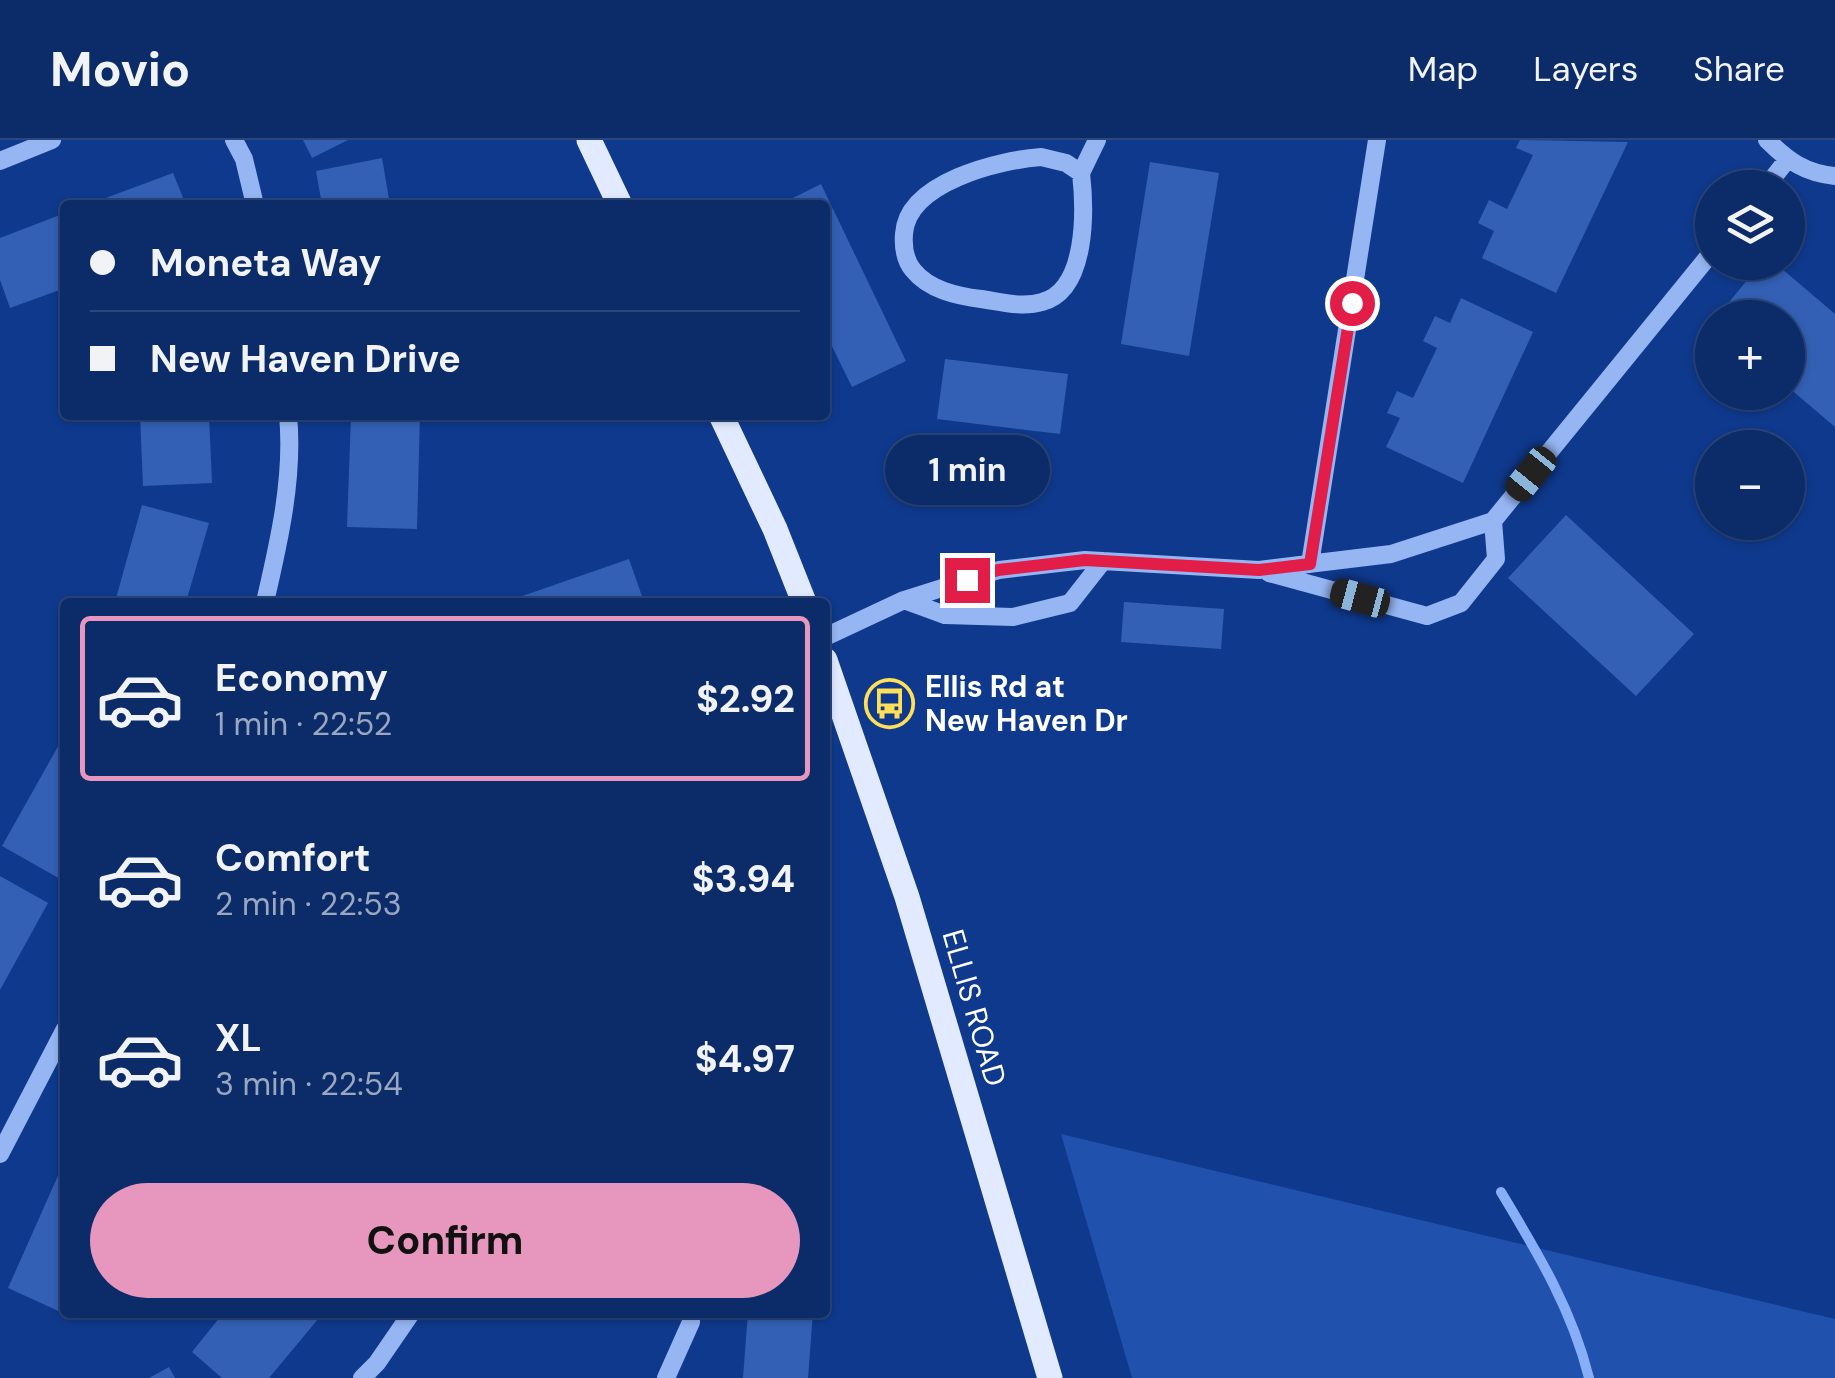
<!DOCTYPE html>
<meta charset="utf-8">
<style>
:root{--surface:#0b2b69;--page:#14336f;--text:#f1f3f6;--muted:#9aa7c0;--line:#2b477d;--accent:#e797bd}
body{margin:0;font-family:"DM Sans",sans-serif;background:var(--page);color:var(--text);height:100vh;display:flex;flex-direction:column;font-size:38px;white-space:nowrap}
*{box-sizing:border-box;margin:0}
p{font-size:32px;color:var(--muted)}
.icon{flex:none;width:55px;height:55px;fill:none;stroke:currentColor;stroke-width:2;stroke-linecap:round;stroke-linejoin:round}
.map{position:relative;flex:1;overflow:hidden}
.drawer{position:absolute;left:60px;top:458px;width:770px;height:720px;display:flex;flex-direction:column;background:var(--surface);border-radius:10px;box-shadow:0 2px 8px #0004,0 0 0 2px var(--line)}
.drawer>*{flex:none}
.guide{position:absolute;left:60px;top:60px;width:770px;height:220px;border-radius:10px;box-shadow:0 2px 8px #0004,0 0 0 2px var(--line);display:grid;align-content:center;height:220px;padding:0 30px;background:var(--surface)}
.fabs{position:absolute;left:1695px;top:30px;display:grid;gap:20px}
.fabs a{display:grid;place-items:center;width:110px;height:110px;border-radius:50%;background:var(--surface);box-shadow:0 2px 8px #0004,0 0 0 2px var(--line);font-size:50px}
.end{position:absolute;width:45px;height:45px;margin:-22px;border:12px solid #e11d48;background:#fff;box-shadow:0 0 0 5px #fff}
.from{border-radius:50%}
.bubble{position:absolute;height:70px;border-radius:35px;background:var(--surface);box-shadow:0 2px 8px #0004,0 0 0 2px var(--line);font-size:32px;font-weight:700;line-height:70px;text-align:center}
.car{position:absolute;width:30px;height:60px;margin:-30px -15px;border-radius:12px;box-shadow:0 0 8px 2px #0007;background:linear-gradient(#222 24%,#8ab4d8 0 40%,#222 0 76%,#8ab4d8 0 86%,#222 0)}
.guide b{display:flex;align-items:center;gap:35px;height:95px;font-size:38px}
.guide b+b{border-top:2px solid var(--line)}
.guide i{width:25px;height:25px;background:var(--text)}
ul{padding:18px 0 0;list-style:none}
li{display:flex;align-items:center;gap:30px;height:165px;margin:0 20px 15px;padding:0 10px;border:5px solid transparent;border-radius:10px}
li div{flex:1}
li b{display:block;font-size:38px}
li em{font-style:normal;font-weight:700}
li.on{border-color:var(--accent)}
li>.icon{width:90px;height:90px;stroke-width:1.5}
.cta{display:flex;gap:20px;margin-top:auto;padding:20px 30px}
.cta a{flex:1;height:115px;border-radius:60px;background:var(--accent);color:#111;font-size:40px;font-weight:700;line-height:115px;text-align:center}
header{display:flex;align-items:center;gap:60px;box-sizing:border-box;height:140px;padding:0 50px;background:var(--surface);border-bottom:2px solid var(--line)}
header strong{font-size:48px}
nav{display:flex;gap:55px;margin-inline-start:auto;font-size:35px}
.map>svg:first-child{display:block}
.green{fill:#2051ac}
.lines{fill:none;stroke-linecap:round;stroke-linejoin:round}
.stream{stroke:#87aff7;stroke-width:10}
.building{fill:#3360b4}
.minor{stroke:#95b6f3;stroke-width:18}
.major{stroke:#e1eaff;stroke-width:25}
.route{stroke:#e11d48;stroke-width:12}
.labels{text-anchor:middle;stroke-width:10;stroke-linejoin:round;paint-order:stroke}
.poi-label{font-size:30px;font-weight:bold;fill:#fff;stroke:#0f398c;text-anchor:start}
.street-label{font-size:30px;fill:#fff;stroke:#0f398c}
</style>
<header>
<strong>Movio</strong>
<nav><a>Map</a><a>Layers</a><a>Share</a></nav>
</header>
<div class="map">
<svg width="1835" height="1238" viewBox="0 0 1835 1238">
<rect width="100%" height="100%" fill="#0f398c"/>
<path class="green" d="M1061,994L1835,1179V1238H1132Z"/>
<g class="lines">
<path class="stream" d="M1501,1052C1537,1112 1572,1169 1589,1238"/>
</g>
<path class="building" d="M303,0H348L312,18Z
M1520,0L1628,2L1556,153L1482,118L1494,91L1478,83L1489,60L1507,69L1533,15L1516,8Z
M382,18L390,65H322L316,31Z
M1150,22L1219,33L1189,216L1121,204Z
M173,33L186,65H88L111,56Z
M821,44L906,221L852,247L825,192V65H779Z
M65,73V148L10,168L0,140V98Z
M1762,122H1774L1835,174V287L1788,247V178H1716Z
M1461,158L1533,192L1463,343L1386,307L1400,278L1387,273L1397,251L1413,258L1437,208L1423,201L1435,176L1450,183Z
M945,219L1068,234L1060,294L937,279Z
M140,275H209L212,343L143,346Z
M351,275H420L417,389L347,387Z
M142,365L209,383L186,462H115Z
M1566,375L1694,494L1636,556L1508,438Z
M629,419L644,462H505Z
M1124,462L1224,469L1221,509L1121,502Z
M65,594V734L62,740L2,706Z
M0,736L48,763L0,850Z
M65,1020V1174L8,1148Z
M224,1172H324L269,1238H222L192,1212Z
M748,1172H813L808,1238H743Z
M169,1227L175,1238H149Z"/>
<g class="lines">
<path class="minor" d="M234,0L244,19L255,65
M1767,0C1788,21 1805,33 1835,36
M1041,17L1066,23L1081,33C1085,68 1088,150 1042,162C1023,168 1001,162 981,159C957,156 929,150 913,130C904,119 903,107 904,94C907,42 1000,20 1041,17Z
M0,21L52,0
M1081,33L1097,0
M1765,48L1787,20
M1310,424L1377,0
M1269,433L1427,476L1461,463L1496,419L1493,381
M904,460L945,475L1013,477L1070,463L1103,421
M265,462C279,402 294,337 288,275
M825,497L904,460L999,430L1085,420L1259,430L1391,414L1493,381L1712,112
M0,1014L65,889
M362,1238L377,1223L412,1172
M666,1238L691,1182V1172"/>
<path class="major" d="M589,0L620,65
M721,275L775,389L804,462
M825,520L907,757L1050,1238"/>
</g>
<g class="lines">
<path class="route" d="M967,440L998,430L1085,420L1259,430L1310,424L1352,163"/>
</g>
<defs>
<symbol id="bus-ring" viewBox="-11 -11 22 22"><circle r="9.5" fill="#0f398c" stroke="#ffdf57" stroke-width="1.5"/><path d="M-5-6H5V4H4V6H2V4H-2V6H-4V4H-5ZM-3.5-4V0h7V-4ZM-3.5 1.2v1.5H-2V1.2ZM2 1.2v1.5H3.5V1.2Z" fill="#ffdf57"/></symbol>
</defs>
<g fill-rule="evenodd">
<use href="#bus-ring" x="862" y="536" width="55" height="55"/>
</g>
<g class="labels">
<g class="poi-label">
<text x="925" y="557">Ellis Rd at<tspan x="925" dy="34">New Haven Dr</tspan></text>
</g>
<g class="street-label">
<text transform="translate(974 868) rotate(74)" y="10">ELLIS ROAD</text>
</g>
</g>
</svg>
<div class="fabs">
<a><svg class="icon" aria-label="layers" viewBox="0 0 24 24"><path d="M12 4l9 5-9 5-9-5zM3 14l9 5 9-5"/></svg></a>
<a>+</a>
<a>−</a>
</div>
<i class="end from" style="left:1352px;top:163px"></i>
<i class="end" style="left:967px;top:440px"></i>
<div class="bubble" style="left:885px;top:295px;width:165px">1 min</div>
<i class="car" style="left:1531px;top:334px;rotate:219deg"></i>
<i class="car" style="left:1360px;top:458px;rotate:285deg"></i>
<div class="guide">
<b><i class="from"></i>Moneta Way</b>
<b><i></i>New Haven Drive</b>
</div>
<section class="drawer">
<ul>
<li class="on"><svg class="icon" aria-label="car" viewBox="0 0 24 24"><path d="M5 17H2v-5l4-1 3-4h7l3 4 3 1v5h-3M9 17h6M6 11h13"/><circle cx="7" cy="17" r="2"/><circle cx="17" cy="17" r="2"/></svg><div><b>Economy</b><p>1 min · 22:52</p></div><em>$2.92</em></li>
<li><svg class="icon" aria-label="car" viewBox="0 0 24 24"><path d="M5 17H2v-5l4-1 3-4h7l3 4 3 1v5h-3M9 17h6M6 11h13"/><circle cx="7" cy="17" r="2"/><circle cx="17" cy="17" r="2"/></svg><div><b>Comfort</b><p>2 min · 22:53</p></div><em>$3.94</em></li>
<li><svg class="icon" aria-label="car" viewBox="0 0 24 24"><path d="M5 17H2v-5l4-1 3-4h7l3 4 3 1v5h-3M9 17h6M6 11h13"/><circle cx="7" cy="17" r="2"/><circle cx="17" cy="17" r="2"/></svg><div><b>XL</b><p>3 min · 22:54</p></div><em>$4.97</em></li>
</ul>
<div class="cta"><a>Confirm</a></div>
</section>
</div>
